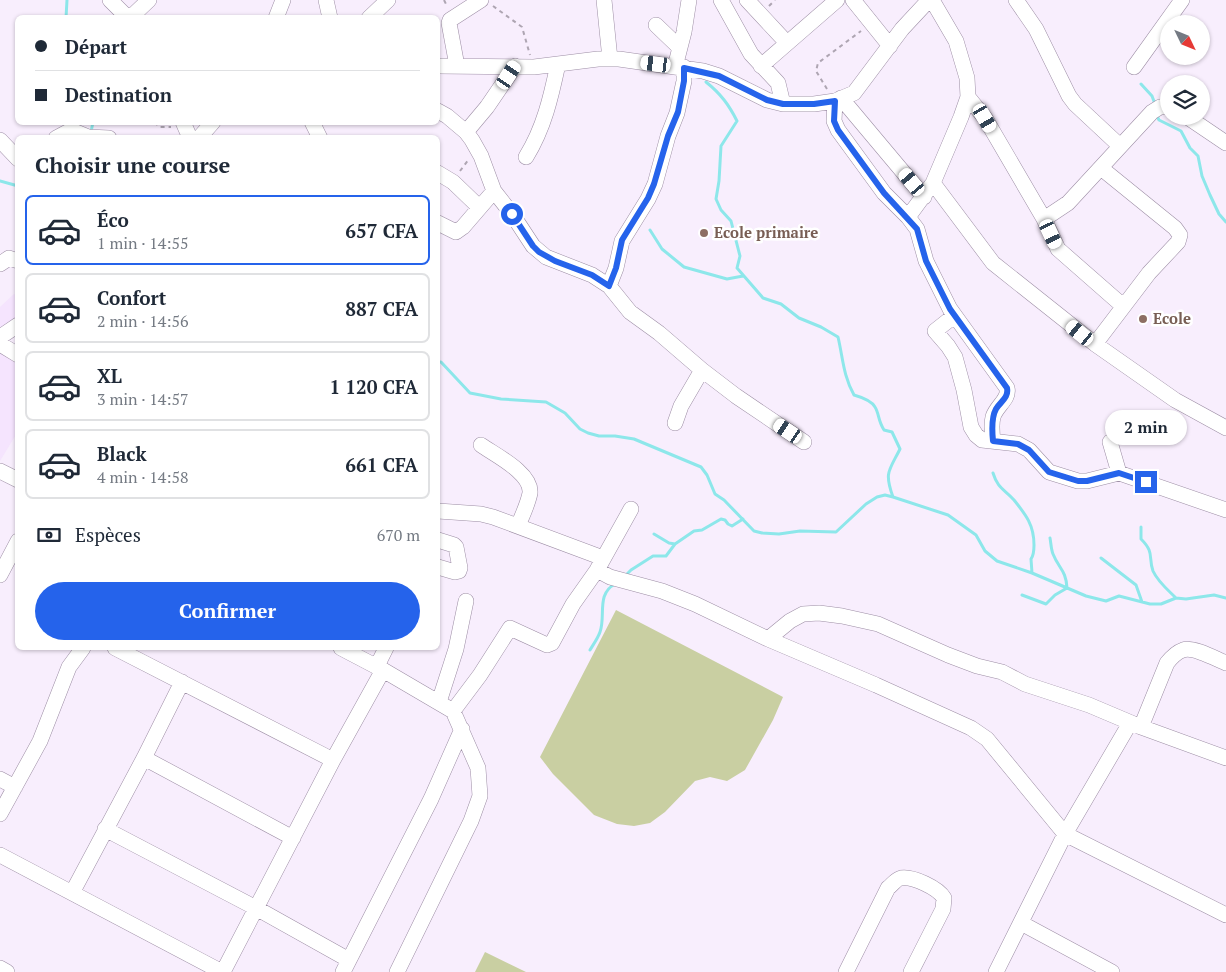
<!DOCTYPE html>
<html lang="fr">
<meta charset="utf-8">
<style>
:root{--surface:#fff;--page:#f2f2f3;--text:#1f2937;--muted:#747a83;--line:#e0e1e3;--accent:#2563eb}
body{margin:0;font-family:"PT Serif",serif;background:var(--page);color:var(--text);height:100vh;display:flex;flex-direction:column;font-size:19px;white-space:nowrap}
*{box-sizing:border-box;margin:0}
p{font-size:16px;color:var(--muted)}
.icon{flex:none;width:28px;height:28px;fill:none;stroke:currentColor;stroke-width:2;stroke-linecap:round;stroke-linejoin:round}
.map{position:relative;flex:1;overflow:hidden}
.details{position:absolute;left:15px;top:135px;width:425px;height:515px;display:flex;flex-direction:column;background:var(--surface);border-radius:8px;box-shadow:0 1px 4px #0004}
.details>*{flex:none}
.hud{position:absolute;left:15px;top:15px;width:425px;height:110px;border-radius:8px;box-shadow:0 1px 4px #0004;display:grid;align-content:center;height:110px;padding:0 20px;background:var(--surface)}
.needle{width:32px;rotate:133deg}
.fabs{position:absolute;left:1160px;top:15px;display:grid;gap:10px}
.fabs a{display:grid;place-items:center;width:50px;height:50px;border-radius:50%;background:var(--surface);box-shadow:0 1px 4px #0004;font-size:25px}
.end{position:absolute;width:22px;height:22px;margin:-11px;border:6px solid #2563eb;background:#fff;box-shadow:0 0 0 2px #fff}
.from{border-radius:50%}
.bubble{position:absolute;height:35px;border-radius:18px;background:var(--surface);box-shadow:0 1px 4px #0004;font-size:16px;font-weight:800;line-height:35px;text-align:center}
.car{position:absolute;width:15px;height:30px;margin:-15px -8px;border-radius:6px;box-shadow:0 0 4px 1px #0007;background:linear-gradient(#fff 24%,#345 0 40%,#fff 0 76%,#345 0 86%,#fff 0)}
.hud b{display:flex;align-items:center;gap:18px;height:48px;font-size:19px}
.hud b+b{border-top:1px solid var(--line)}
.hud i{width:12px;height:12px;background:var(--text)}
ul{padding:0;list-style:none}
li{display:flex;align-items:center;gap:15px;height:70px;margin:0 10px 8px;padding:0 10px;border:2px solid var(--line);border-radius:8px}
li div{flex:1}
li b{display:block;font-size:19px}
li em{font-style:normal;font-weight:800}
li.active{border-color:var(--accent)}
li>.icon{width:45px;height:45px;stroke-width:1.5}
h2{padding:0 20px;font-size:22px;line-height:60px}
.pay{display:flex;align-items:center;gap:12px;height:55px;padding:0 20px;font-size:19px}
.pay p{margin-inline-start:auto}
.action{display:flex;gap:10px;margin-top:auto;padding:10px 20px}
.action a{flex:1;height:58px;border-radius:30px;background:var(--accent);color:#fff;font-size:20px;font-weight:800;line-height:58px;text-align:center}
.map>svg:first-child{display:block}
.built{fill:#f5e4fe}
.green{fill:#c9cfa2}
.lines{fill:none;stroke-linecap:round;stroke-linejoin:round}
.stream{stroke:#8de7ea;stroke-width:3}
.minor-casing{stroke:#9d8ea5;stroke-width:16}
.path{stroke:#aea5b2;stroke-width:2;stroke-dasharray:4 4;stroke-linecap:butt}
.minor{stroke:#fff;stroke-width:15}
.route{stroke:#2563eb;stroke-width:6}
.education-dot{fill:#8d6e63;stroke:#fff;stroke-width:2}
.labels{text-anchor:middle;stroke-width:5;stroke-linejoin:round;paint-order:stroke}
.education-label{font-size:15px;font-weight:bold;fill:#785e54;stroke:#fff;text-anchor:start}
</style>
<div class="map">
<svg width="1226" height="972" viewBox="0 0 1226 972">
<rect width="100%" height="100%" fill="#f8eefd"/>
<path class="built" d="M14,294L17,296V327L3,337L17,360V433L0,461V307Z"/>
<path class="green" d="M616,610L783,697L773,720L745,770L727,781L710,777L695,781L665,812L650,823L634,826L617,824L594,815L553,774L540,757Z
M485,952L526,972H475Z"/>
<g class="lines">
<path class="stream" d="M66,18L67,0
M706,82C721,94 729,105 737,121L721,146L719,181L716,199L721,210L731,221L740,256L737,268L763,298L781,304L799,318L821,327L838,337C843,358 843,375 854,395C861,397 871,400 875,407C879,413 878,421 884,430L892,432L900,449C889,471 884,472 893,497
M1141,84L1152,96L1155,104
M1156,114L1159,120L1181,131L1190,148L1198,156L1202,176L1210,195L1219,214L1226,222
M91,132L93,122
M0,181L18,186
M650,230L662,249L684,267L727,279L743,276
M438,362H441L470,393L501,399L546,402L565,413L580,429L588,433L599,436H615L634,439L701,467L707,475L715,494L724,500L754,531L762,533L779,534L800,531L836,532L866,504L877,497L885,495L893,497L948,515L976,535L985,551L997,561L1032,573L1086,596L1106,601L1119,596L1150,604H1161L1176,598L1186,599L1214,595L1226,598
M993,473C998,489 1004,489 1014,500C1026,515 1034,525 1034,545C1034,550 1034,555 1031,559L1032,573
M1141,527V539C1155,553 1148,557 1153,571C1158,582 1168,590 1176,598
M654,534L669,543L675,544L694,531L702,530L721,519L725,520L728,524L732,526L743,519
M1101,558L1136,585L1142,602
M626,575L631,570L653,556H666L675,544
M1022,595L1046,604L1055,595L1067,588C1066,570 1059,569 1053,554C1051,549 1051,543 1050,538
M590,650C593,645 598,638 600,632C606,616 596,594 615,584"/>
<defs>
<path id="minor" d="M110,0L128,18
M326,0L330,18
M604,0L610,59
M721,0L751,54L778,83L783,104
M747,0L787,43
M853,0L890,46
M932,0L956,41L967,78L968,97L961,117L933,183L908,217L917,229L926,261L950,309L1007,388C1010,399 996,406 993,417C991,425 992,433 993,441
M1016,0L1036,29L1069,96L1075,104L1120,146
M130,18L149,0
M276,18L283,0
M369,18L388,0
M656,25L679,47
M438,66L534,67L598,59H619L703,71L719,76L767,100L783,104H814L835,101L854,93L902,29L929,0
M457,66L449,23L450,20L481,0
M761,66L837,0
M675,67L684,32L689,0
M1134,67L1182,0
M968,97L985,118L1044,219L1058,249L1123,306
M841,98L924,197
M835,101L834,121L838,130L884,193L908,217
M438,111L447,116L466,132L472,140L481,156L494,191L512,214L533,246L546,257L592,275L609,286L630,312L659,333L702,370
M1186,116L1226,143
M183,122L190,138
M312,122L320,138
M466,132L487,107L515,66
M56,138L71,130L88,137L109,138
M199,138L213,122
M0,140L18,159
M526,157C544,128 551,97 558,64
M438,173L453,182L479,207
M933,183L993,263L1095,344L1175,400L1226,428
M1044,219L1068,203L1152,112L1160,107L1169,106
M438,223L456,232L463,227L494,191
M0,264L9,258L18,261
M609,286L616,268L622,241L648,199L655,184L668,136L677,113L684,81V67
M954,316L935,331L948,346L955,357L964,390L971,427L976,435L982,440L1018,444L1029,450L1049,472L1078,481H1087L1119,473
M0,337L18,325
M0,344L18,355
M1095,344L1149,273L1178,242L1180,235L1175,228L1101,168
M675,423L681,406L702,370L736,396L804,442
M1110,442L1119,473L1226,510
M481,445C495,455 532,473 530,493C528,504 522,516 518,526
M0,471L18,480
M438,511L481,514L493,517L603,558
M438,540L454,545L456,547L460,568L459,571L455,572L438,567
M597,570L610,577L662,591L695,604L768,639L876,685L971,728L987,739L1065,834L1226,915
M0,575L18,541
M768,639L790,621L803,614L819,613L842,616L878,624L948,655L977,666L1002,672L1025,684L1089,705L1141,727L1226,758
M115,648L333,760
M341,648L383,670L453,711L478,768L480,796L471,821L397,972
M377,666L386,648
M439,702L456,649L466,601
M453,711L480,675L510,628L547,645L552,643L573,604L597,570L631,509
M1141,727L1167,663C1171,658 1177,652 1183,650C1193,646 1216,659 1226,663
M144,758L293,838
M0,779L15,787
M0,814L40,741L69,667L83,648
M105,829L256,908L349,960
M0,855L222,972
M72,893L144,758L182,682
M1021,923L1112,972
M0,968L7,972
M223,972L333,760L383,670
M343,972L431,799L462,729
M846,972L888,888C892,885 896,879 901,878C913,876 938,888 944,898L943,909L911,972
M996,972L1065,834L1130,723"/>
</defs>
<use href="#minor" class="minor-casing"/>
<path class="path" d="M444,0L447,6
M493,6L522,27L530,55
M769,6L775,0
M827,89L816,71L818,63L861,31
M155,122L159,127H171
M460,171L469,159"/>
<use href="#minor" class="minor"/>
</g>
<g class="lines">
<path class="route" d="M512,214L533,246L539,252L555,261L592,275L609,286L616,268L622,240L648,198L654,184L668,136L678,112L684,81V68L719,76L767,100L783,104H814L835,101L834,121L838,130L884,193L917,229L926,261L950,309L1007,388C1009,398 1000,402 996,409C991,418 992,431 993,441L1018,444L1029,450L1049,472L1078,481H1087L1119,473L1146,482"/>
</g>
<g class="education-dot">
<circle cx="704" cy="233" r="5"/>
<circle cx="1143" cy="319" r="5"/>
</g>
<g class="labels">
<g class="education-label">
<text x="714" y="238">Ecole primaire</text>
<text x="1153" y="324">Ecole</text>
</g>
</g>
</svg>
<div class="fabs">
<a><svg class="needle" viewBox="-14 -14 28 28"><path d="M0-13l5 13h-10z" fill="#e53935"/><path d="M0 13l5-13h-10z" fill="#747a83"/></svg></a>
<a><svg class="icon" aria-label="layers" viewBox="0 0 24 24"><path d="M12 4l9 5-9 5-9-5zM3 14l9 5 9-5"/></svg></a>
</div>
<i class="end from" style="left:512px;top:214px"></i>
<i class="end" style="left:1146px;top:482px"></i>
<div class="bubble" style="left:1105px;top:410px;width:82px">2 min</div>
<i class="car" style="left:656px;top:64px;rotate:277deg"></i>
<i class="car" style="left:509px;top:75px;rotate:33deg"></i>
<i class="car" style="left:985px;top:118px;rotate:150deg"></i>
<i class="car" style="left:912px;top:182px;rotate:320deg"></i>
<i class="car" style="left:1051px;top:234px;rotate:155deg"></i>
<i class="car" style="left:1080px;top:333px;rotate:309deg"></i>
<i class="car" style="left:788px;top:431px;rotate:304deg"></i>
<div class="hud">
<b><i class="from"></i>Départ</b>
<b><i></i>Destination</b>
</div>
<section class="details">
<h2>Choisir une course</h2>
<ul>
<li class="active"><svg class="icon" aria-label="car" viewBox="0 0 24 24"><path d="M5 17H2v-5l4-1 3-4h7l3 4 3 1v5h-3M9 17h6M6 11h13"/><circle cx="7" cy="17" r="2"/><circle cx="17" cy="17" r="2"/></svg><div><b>Éco</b><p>1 min · 14:55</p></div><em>657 CFA</em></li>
<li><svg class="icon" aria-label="car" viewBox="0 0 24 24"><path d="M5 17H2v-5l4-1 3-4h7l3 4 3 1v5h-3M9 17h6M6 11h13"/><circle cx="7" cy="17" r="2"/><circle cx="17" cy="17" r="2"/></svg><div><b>Confort</b><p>2 min · 14:56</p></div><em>887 CFA</em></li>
<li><svg class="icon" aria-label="car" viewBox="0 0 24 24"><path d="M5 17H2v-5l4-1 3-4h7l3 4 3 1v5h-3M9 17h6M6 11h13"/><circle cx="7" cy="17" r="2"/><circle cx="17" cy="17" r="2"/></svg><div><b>XL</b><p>3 min · 14:57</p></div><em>1 120 CFA</em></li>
<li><svg class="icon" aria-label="car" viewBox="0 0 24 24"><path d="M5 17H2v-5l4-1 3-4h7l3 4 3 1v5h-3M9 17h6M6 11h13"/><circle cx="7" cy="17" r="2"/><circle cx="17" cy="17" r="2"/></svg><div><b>Black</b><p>4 min · 14:58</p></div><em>661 CFA</em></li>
</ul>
<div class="pay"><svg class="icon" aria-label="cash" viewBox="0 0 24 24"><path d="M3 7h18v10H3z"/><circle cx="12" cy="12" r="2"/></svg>Espèces<p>670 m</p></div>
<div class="action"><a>Confirmer</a></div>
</section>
</div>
